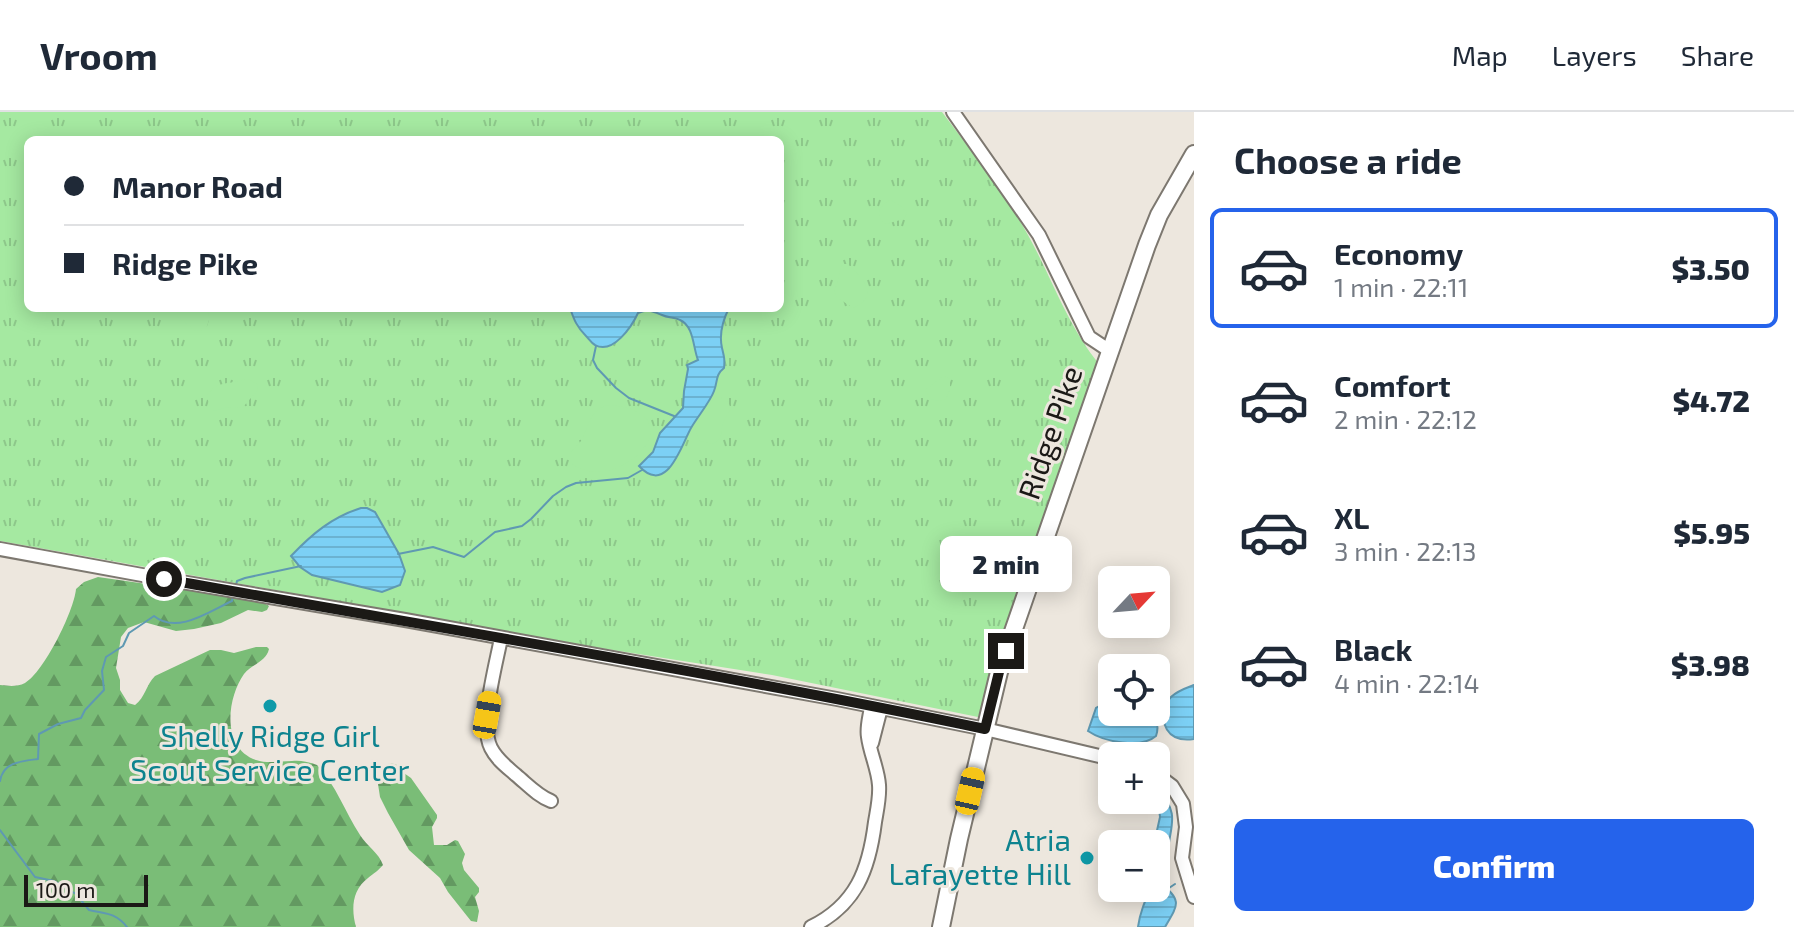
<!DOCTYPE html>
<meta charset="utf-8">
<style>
:root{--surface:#fff;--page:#f2f2f3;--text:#1f2937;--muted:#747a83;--line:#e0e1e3;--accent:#2563eb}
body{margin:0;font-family:"Exo 2",sans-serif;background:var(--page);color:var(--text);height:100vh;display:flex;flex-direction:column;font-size:30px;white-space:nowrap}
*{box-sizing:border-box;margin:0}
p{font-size:26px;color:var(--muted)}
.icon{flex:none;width:44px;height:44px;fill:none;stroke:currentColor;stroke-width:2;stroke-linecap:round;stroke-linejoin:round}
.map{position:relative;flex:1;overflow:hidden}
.drawer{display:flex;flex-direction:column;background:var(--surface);width:600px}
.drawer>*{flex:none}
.top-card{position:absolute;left:24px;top:24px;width:760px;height:176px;border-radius:12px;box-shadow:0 4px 20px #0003;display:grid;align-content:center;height:176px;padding:0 40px;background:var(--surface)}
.needle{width:52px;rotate:64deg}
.controls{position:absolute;left:1098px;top:454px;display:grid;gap:16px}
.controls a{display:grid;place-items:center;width:72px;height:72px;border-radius:12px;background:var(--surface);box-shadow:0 4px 20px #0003;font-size:40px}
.scale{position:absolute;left:24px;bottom:20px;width:124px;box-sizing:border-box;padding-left:8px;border:4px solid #1b1916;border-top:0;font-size:22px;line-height:28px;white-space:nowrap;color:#1b1916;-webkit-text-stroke:6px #ede7de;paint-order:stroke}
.end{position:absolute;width:36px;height:36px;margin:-18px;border:10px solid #1b1916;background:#fff;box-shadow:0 0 0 4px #fff}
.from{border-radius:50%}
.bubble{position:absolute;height:56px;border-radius:12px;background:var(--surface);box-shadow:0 4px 20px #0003;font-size:26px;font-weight:800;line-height:56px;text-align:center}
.car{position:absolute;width:24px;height:48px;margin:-24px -12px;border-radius:10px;box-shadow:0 0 6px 2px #0007;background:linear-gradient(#f5c518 24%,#345 0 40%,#f5c518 0 76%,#345 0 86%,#f5c518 0)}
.top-card b{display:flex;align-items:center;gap:28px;height:76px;font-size:30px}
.top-card b+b{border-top:2px solid var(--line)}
.top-card i{width:20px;height:20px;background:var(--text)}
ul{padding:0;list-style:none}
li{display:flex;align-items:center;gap:24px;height:120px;margin:0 16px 12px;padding:0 24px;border:4px solid transparent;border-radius:12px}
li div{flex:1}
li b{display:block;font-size:30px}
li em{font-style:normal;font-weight:800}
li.current{border-color:var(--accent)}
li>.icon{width:72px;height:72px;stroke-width:1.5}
h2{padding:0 40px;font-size:36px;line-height:96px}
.cta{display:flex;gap:16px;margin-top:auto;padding:16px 40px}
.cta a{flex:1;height:92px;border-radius:12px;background:var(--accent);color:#fff;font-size:32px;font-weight:800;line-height:92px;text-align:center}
header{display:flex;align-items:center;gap:48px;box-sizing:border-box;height:112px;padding:0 40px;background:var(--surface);border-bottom:2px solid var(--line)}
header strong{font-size:38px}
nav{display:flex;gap:44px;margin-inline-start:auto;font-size:28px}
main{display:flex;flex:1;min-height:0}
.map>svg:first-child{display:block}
.grass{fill:url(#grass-tufts);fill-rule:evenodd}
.forest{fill:url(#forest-firs)}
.pitch{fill:#a5e9a1}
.water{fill:url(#water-rules);stroke:#5f99b2;stroke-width:2}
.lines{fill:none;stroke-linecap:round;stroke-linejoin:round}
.stream{stroke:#5f99b2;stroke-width:2}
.minor-casing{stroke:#7d7870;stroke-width:16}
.major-casing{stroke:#7d7870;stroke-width:20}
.minor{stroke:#fff;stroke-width:12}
.major{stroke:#fff;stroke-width:16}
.route{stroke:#1b1916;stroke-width:10}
.culture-dot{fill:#0f9aa8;stroke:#ede7de;stroke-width:3}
.labels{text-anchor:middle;stroke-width:6;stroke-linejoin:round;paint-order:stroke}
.street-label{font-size:30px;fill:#1b1916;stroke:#ede7de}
.culture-label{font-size:30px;fill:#0d838f;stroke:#ede7de}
</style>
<header>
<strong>Vroom</strong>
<nav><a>Map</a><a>Layers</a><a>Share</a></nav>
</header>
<main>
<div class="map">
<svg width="1194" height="815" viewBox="0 0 1194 815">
<defs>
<pattern id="grass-tufts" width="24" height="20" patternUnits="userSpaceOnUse" patternTransform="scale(2)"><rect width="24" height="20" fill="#a5e9a1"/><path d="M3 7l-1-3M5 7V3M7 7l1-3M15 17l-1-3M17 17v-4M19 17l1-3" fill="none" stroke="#8dc78a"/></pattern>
<pattern id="forest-firs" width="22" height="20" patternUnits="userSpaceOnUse" patternTransform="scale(2)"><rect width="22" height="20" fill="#7abd77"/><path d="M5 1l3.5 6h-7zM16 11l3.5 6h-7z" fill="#639961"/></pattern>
<pattern id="water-rules" width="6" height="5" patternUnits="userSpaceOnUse" patternTransform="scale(2)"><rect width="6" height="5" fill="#7cd0f5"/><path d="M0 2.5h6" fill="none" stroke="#6bb2d1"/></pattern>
</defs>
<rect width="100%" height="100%" fill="#ede7de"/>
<path class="grass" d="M0,0H942C972,40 1004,79 1028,123C1052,166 1068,215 1100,253L978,605L772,563L600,536L0,429ZM28,28H780V196H28Z"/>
<path class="forest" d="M98,465L258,488L269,494L267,498L262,500L248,498L221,511L194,517L176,519L144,510L128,516L121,525L116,556L120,568V578L128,591L135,593C145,586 146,573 155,564L210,538H221L234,541L256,535H267L269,537C266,550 252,552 244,562C227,586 221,636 256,648C268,652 280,649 292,649C301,648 309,650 317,653C336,673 345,700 360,723C367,734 379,741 383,753C378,759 374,761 368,766C352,778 351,797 356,815H0V573C9,574 17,575 25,571C44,560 74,499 76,477L84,470Z
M391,651L397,653L401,659L411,666L437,703V706L432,715L434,733H447L455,728L458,729L465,742L462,751L464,758L479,776V780L475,785L479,799L477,810L471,809L467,804L448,780L440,766L409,738L388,701L380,685L378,672L388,652Z"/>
<path class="pitch" d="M891,88L902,95L907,101L904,107L886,112C874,106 879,92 891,88Z
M844,152H848C860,166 883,182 853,196L838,186L834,180C835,177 836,174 837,172C841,164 837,157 844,152Z
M177,196H205L210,205L207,214L202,219L194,218L178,205Z
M943,264L950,267V277L946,287L938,289L931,287L925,278Z
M245,267H248L257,272L258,278L243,295L240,296L228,295L214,299L210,296L207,284C215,268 230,273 245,267Z
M716,285L727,287L731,297C729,300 727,303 725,307C718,317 727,323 713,332L700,329C698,324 695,320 696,315C697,308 710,290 716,285Z
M609,293C704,301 613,390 569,349V342C573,337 579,333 582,327C589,313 591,296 609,293Z"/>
<path class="water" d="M570,196H729C723,208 719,223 722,236C724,244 725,248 724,256C715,263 718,269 714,279C710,290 698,304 691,316C681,334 667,384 639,354L653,340L660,321L683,296L684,279L688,257L687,253L698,248C693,236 694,214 680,208C675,205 668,206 662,203C651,199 649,196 638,201C632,214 613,243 595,233C591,231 589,227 586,224C577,215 574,208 570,196Z
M361,396H367L375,400L399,442L405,459L400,473L382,480L312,463L300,455L291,444C312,422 332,405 361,396Z
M1194,573V627C1188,628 1181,628 1175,625C1161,618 1160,596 1171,585C1177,579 1186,576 1194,573Z
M1103,592L1112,595V600L1149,601C1158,607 1159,615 1156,624C1141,637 1104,630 1088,619L1096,596Z
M1158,679C1184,703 1166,720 1168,748L1165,752L1156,750V732H1154L1160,705L1157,680Z
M1156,769H1159C1181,789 1180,790 1165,815H1138C1140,800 1145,789 1151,776H1156Z"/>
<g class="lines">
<path class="stream" d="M596,234L593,248L597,256L616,276L629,286L674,304
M398,442L433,435L464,445L495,420L522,414L531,407L553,384L566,375L576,371L628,366L642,358
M236,473L237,469L245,466L301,454
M0,669C3,650 22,649 38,647L39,622L58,612L81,606L85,598L104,578L102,559L106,545L123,534L129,521L154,504C177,523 210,499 232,489L233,483
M0,718L35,765L54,769L76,782L89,798C105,802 115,800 127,815
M1166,778L1175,772"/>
<defs>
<path id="minor" d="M953,0L1039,123L1089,225L1110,239
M0,437L164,467L405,508L837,587L985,617L1112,647
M501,526C496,553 479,613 491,636C497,648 507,655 516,663C528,673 538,684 551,689
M872,631L881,596
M1156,662L1172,674L1183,692L1186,715L1182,746L1194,785
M811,815C856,793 869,758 875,710C877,698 880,685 879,673C878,657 870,641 868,625C866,615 870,604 871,594"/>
<path id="major" d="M941,815L959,727L999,560L1147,133L1159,103L1194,42"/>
</defs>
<use href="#minor" class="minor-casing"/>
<use href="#major" class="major-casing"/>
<use href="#minor" class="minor"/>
<use href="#major" class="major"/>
</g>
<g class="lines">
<path class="route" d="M164,467C438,516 713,560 985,617L999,560L1006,539"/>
</g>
<g class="culture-dot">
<circle cx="270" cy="594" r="8"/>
<circle cx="1087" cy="746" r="8"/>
</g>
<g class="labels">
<g class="street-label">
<text transform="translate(1051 321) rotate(-71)" y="10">Ridge Pike</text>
</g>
<g class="culture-label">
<text x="270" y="635">Shelly Ridge Girl<tspan x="270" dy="34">Scout Service Center</tspan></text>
<text x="1071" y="739" text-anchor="end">Atria<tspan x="1071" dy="34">Lafayette Hill</tspan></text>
</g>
</g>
</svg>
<div class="controls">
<a><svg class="needle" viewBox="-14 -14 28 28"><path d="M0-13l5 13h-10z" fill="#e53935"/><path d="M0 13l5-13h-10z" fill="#747a83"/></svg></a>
<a><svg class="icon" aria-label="locate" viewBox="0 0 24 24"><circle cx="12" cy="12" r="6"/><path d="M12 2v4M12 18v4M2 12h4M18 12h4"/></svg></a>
<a>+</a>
<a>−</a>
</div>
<div class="scale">100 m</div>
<i class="end from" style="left:164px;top:467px"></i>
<i class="end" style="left:1006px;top:539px"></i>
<div class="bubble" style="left:940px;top:424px;width:132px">2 min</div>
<i class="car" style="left:487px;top:603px;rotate:10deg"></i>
<i class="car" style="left:970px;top:679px;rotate:13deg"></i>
<div class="top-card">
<b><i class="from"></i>Manor Road</b>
<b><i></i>Ridge Pike</b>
</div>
</div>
<section class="drawer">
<h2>Choose a ride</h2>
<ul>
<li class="current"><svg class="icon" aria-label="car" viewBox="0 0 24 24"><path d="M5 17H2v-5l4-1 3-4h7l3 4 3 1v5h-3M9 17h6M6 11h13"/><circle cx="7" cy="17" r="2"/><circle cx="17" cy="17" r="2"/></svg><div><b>Economy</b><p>1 min · 22:11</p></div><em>$3.50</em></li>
<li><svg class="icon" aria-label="car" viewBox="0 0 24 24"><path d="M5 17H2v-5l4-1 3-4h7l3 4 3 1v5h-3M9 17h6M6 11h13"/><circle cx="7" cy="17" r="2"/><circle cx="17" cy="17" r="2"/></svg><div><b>Comfort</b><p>2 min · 22:12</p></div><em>$4.72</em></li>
<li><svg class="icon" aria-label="car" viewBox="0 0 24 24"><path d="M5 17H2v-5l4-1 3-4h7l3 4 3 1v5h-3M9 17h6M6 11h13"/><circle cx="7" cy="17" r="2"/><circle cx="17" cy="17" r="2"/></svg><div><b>XL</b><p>3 min · 22:13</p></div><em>$5.95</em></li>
<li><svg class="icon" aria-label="car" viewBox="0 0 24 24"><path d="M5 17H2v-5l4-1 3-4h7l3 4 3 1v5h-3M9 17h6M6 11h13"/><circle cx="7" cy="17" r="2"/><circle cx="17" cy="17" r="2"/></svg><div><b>Black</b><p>4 min · 22:14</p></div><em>$3.98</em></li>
</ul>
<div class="cta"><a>Confirm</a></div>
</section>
</main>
